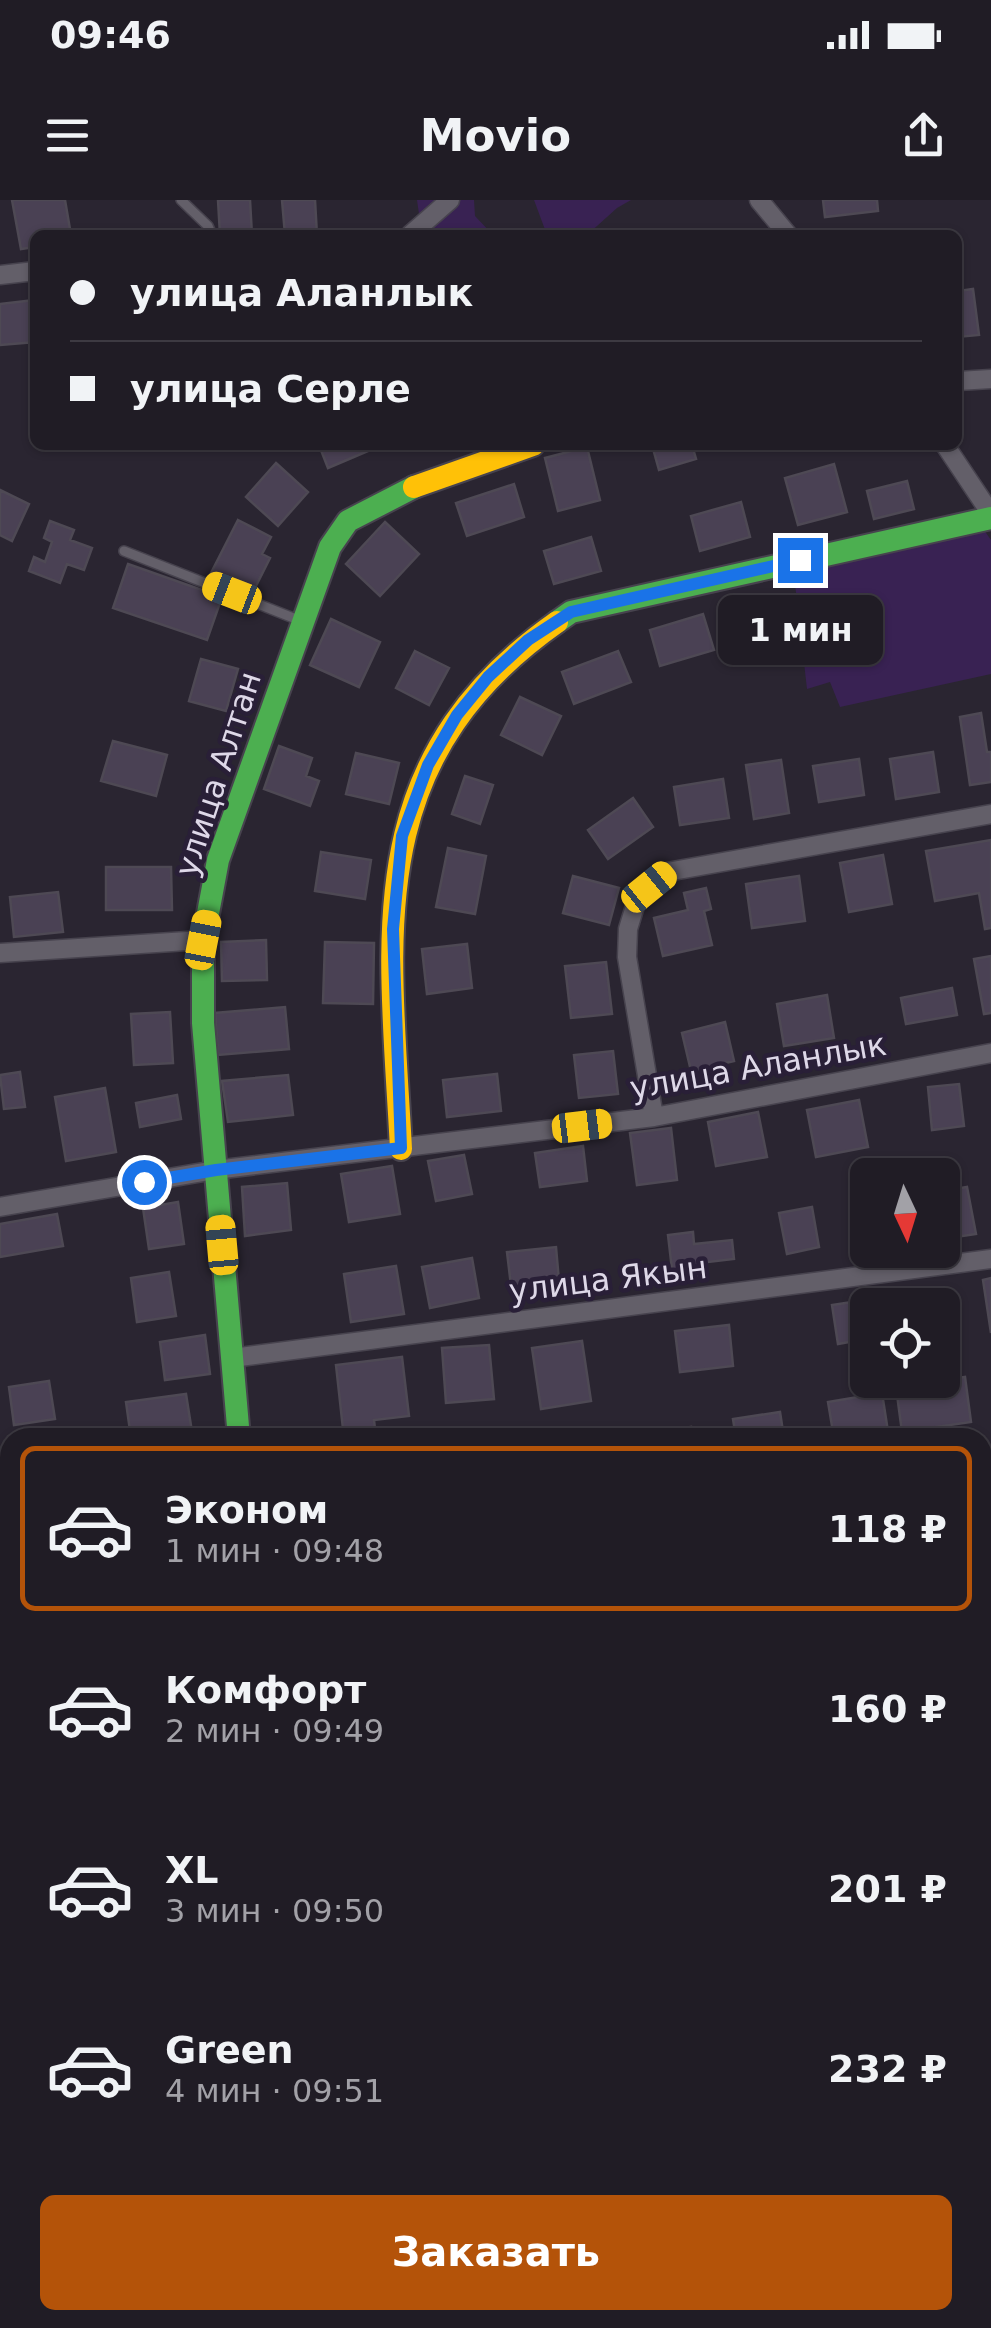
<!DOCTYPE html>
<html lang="ru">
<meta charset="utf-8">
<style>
:root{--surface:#201c25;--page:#28252d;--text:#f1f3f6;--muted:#a2a1a7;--line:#3d3a42;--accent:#b45309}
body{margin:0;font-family:"DejaVu Sans",sans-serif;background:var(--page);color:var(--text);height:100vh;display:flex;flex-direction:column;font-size:38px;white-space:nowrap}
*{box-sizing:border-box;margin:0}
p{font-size:32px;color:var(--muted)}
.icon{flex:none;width:55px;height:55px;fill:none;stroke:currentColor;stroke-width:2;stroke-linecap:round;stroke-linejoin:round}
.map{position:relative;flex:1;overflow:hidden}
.details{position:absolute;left:0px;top:1228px;width:992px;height:902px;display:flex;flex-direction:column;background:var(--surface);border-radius:30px 30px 0 0;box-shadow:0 2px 8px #0004,0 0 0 2px var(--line)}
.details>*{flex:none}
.banner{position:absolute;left:30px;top:30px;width:932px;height:220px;border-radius:15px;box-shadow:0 2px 8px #0004,0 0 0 2px var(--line);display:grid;align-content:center;height:220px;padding:0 40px;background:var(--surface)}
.needle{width:65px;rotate:176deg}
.controls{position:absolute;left:850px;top:958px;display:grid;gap:20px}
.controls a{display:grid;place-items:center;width:110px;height:110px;border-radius:15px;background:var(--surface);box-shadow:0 2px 8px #0004,0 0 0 2px var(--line);font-size:50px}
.end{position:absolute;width:45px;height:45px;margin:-22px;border:12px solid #1a73e8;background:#fff;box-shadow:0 0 0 5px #fff}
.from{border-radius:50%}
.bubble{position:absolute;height:70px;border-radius:15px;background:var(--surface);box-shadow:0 2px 8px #0004,0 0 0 2px var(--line);font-size:32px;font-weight:800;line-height:70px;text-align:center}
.car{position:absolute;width:30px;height:60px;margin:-30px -15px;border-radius:12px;box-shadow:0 0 8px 2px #0007;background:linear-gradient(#f5c518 24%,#345 0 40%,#f5c518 0 76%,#345 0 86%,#f5c518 0)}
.banner b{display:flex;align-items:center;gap:35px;height:95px;font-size:38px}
.banner b+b{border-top:2px solid var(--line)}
.banner i{width:25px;height:25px;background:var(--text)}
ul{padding:18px 0 0;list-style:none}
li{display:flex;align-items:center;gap:30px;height:165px;margin:0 20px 15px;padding:0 20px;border:5px solid transparent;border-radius:15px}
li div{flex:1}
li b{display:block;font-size:38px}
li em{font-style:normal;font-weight:800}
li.active{border-color:var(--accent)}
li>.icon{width:90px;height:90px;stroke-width:1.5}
.cta{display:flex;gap:20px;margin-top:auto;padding:20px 40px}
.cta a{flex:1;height:115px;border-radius:15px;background:var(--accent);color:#fff;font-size:40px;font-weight:800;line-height:115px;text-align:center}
.status{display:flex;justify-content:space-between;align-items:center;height:70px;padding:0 50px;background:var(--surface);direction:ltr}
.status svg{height:28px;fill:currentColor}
header{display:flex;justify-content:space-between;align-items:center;height:130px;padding:0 40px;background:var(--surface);font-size:45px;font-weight:800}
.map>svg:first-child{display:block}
.built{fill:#332843}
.green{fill:#392253}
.building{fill:#4a4154;stroke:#4e4954;stroke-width:2.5}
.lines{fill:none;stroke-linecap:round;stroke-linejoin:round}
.lane-casing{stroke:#47434e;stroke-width:12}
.street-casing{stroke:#47434e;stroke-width:21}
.fast-casing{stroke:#47434e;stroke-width:26}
.slow-casing{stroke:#47434e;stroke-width:26}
.lane{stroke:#635f69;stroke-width:9}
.street{stroke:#635f69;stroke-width:18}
.fast{stroke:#4caf50;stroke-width:22}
.slow{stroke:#ffc107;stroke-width:22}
.tram{stroke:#615e68;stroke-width:2.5}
.route{stroke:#1a73e8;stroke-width:12}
.labels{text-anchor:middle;stroke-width:9;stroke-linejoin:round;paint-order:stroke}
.street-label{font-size:32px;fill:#ded8e8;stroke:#291f37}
</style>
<div class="status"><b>09:46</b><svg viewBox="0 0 49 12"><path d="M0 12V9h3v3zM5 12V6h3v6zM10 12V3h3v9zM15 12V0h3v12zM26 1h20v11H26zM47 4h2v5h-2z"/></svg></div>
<header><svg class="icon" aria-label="menu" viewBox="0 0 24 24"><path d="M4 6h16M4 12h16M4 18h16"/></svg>Movio<svg class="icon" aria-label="share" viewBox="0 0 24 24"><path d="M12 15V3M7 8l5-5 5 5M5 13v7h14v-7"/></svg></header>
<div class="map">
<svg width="991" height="2128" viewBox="0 0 991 2128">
<rect width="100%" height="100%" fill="#2a2531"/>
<path class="built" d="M10,2075V2120H624L621,2128H0V2077Z"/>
<path class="green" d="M417,0H474L475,16L493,35H422Z
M534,0H631L617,8L587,35H547Z
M984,330L991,340V474L840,507L830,482L807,489L794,375Z"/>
<path class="building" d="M12,0H65L71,35H35V47L21,49Z
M218,0H250L252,35H220Z
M282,0H315L317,35H285Z
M823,0H877L878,11L825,17Z
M973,89L979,135L958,137V91Z
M35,100V142L0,145V104Z
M319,245H382L328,268Z
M652,245H692L696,259L659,270Z
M587,247L600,300L558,311L545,258Z
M276,263L308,292L278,326L246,297Z
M834,264L847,312L798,325L785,278Z
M907,281L914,309L874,319L867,291Z
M514,284L524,317L467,336L456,303Z
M0,290L29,304L12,341L0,335Z
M741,302L750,337L700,351L691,316Z
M238,320L271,337L262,354L270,358L251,396L210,375Z
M50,321L74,330L70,340L92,348L84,370L67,364L60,383L29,371L34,357L45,362L52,342L44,338Z
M385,322L419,354L380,396L346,364Z
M591,337L601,371L554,384L544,351Z
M128,364L222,397L207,440L113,408Z
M782,403L792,446L737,459L727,417Z
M703,414L714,450L660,466L650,430Z
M331,419L380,442L359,487L310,465Z
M415,451L449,468L429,505L396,488Z
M618,451L631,482L574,504L562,472Z
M201,459L238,469L226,511L189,501Z
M520,497L561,516L542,555L501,535Z
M981,513L987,552H991V582L970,585L960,517Z
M113,541L167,555L156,596L101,581Z
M279,546L312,558L306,576L319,581L310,606L264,589Z
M933,552L939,592L896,599L890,559Z
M356,553L399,563L389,604L346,594Z
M859,559L864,595L819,602L813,566Z
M781,560L789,613L754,619L746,565Z
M465,576L493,585L480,624L452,614Z
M723,579L729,618L680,625L674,587Z
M633,598L653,627L608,659L588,630Z
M991,640V728L985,729L979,693L935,701L926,651Z
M448,648L486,656L475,714L436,707Z
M321,652L371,660L365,699L315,691Z
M883,655L892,704L849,712L840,663Z
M106,667H171L172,710H106Z
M573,676L619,688L609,725L563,713Z
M799,676L805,721L752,728L746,684Z
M706,688L711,709L704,711L712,745L663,756L654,718L688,710L684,693Z
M58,692L63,732L14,737L10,697Z
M266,740L267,780L222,781L221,742Z
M325,742L374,743L373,804L323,803Z
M467,744L472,788L427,794L422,749Z
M991,756V813L984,814L974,759Z
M606,762L612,814L571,818L565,766Z
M952,788L957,815L906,824L901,798Z
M827,795L834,838L784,846L777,804Z
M285,807L289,849L218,855L215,813Z
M170,812L173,863L134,865L131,814Z
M725,822L734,861L691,871L682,833Z
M613,851L618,894L579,898L574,855Z
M20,872L25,907L4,909L0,875Z
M497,874L501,911L447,917L443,880Z
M288,875L293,915L228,922L222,881Z
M959,884L964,926L932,930L928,887Z
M105,888L116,952L66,961L55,897Z
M177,895L181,919L140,927L136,903Z
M859,900L868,947L816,957L807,910Z
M758,912L767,957L716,966L708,922Z
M671,928L677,980L637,985L630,933Z
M583,946L587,981L540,987L535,953Z
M464,955L472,994L436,1001L428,961Z
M392,966L400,1014L349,1022L341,974Z
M287,983L291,1030L245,1036L242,987Z
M967,987L976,1034L942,1039V991Z
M178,1002L184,1044L149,1049L143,1008Z
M868,1005V1046L861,1006Z
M812,1007L819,1047L787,1054L779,1013Z
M57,1014L63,1046L0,1057V1024Z
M693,1032L694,1044L732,1040L734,1059L699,1063L700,1075L673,1078L668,1035Z
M556,1047L559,1081L511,1086L507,1052Z
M472,1058L479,1098L430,1108L422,1067Z
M396,1066L404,1114L351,1122L344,1074Z
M169,1072L176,1116L137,1122L131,1078Z
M991,1078V1133L983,1080Z
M933,1088L936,1105H873L872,1099Z
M859,1101L866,1139L838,1144L832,1105Z
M729,1125L733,1166L680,1172L675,1131Z
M205,1135L210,1174L165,1180L160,1142Z
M582,1141L591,1201L541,1209L532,1148Z
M489,1145L494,1199L446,1203L442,1148Z
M402,1157L409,1216L374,1220L376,1238H344L336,1165Z
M965,1177L971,1222L902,1232L896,1187Z
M49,1181L55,1219L14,1225L9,1187Z
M882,1193L889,1238H834L828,1202Z
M186,1194L192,1232L131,1238L126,1202Z
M780,1212L784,1238H736L733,1219Z
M691,1227L692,1238H651L650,1233Z
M991,1292V1332L982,1333V1293Z
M991,1406V1444L985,1445L982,1408Z
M991,1511V1556L982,1557V1512Z
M1,1659L10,1722V1749L0,1750Z
M10,1839V1889L0,1894V1844Z
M10,1926V1950L1,1956L0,1933Z
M10,2075V2109L0,2110V2077Z
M185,2120H548V2128H56Z"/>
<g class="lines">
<defs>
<path id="lane" d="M181,0L208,26L212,35
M124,351L301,421
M0,2121L14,2120
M576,2128L579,2120"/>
<path id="street" d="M759,0L788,35
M410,35L450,0
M0,75L35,71
M958,181L991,179
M945,245L991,314
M0,753L203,740
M654,917L627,757L628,729L635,706L649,687L667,672L991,614
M0,1007L215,970L654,917L991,853
M232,1158L991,1059
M982,1270L991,1269
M982,1479L991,1478
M0,1563L10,1615
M982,1681L991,1677
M0,1799L10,1793
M0,2065L10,2062"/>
<path id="fast" d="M557,422L571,412L991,318
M239,1238L203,823V740L218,660L330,347L348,321L414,287
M982,1762L991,1752
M982,1816L991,1807
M663,2128L669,2120"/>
<path id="slow" d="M414,287L533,245
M401,949C390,737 358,562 557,422
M728,2128L734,2120"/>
</defs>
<use href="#lane" class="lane-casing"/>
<use href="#street" class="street-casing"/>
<use href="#fast" class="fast-casing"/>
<use href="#slow" class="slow-casing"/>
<use href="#lane" class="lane"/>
<use href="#street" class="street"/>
<use href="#fast" class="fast"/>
<use href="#slow" class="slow"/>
<path class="tram" d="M982,1898L991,1889
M856,2120L860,2128"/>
</g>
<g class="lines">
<path class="route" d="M144,982L216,970L401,948L393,729L402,636L428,565L457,515L488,477L528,440L571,412L800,360"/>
</g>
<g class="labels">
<g class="street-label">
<text transform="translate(218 574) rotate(-72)" y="11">улица Алтан</text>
<text transform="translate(758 866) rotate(-10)" y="11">улица Аланлык</text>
<text transform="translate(608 1079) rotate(-7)" y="11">улица Якын</text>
</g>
</g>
</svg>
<div class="controls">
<a><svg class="needle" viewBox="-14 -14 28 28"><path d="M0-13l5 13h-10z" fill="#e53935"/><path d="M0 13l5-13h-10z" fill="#a2a1a7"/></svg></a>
<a><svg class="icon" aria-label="locate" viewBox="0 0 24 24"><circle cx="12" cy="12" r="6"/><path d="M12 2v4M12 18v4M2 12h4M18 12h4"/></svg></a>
</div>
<i class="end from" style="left:144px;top:982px"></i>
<i class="end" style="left:800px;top:360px"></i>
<div class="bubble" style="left:718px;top:395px;width:165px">1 мин</div>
<i class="car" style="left:232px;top:393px;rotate:291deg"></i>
<i class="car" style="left:649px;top:687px;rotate:51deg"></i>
<i class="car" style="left:203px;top:740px;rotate:11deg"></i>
<i class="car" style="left:582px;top:926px;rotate:83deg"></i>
<i class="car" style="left:222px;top:1045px;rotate:355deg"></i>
<div class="banner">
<b><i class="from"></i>улица Аланлык</b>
<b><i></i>улица Серле</b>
</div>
<section class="details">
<ul>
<li class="active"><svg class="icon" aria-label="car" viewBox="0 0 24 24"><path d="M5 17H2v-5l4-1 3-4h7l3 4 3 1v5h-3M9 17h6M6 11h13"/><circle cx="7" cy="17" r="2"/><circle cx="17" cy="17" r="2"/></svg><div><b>Эконом</b><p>1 мин · 09:48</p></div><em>118 ₽</em></li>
<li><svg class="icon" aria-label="car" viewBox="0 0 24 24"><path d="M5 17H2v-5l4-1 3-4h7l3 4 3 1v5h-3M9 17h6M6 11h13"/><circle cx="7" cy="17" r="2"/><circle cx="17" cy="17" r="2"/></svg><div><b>Комфорт</b><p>2 мин · 09:49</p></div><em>160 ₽</em></li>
<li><svg class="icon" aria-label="car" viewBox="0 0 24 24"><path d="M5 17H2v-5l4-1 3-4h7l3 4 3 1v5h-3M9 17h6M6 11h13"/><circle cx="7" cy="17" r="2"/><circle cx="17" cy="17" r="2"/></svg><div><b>XL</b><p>3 мин · 09:50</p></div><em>201 ₽</em></li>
<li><svg class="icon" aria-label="car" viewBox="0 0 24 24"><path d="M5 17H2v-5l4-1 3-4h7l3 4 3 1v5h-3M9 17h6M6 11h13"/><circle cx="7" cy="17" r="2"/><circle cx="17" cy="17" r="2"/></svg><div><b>Green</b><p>4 мин · 09:51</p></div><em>232 ₽</em></li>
</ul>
<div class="cta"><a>Заказать</a></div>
</section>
</div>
